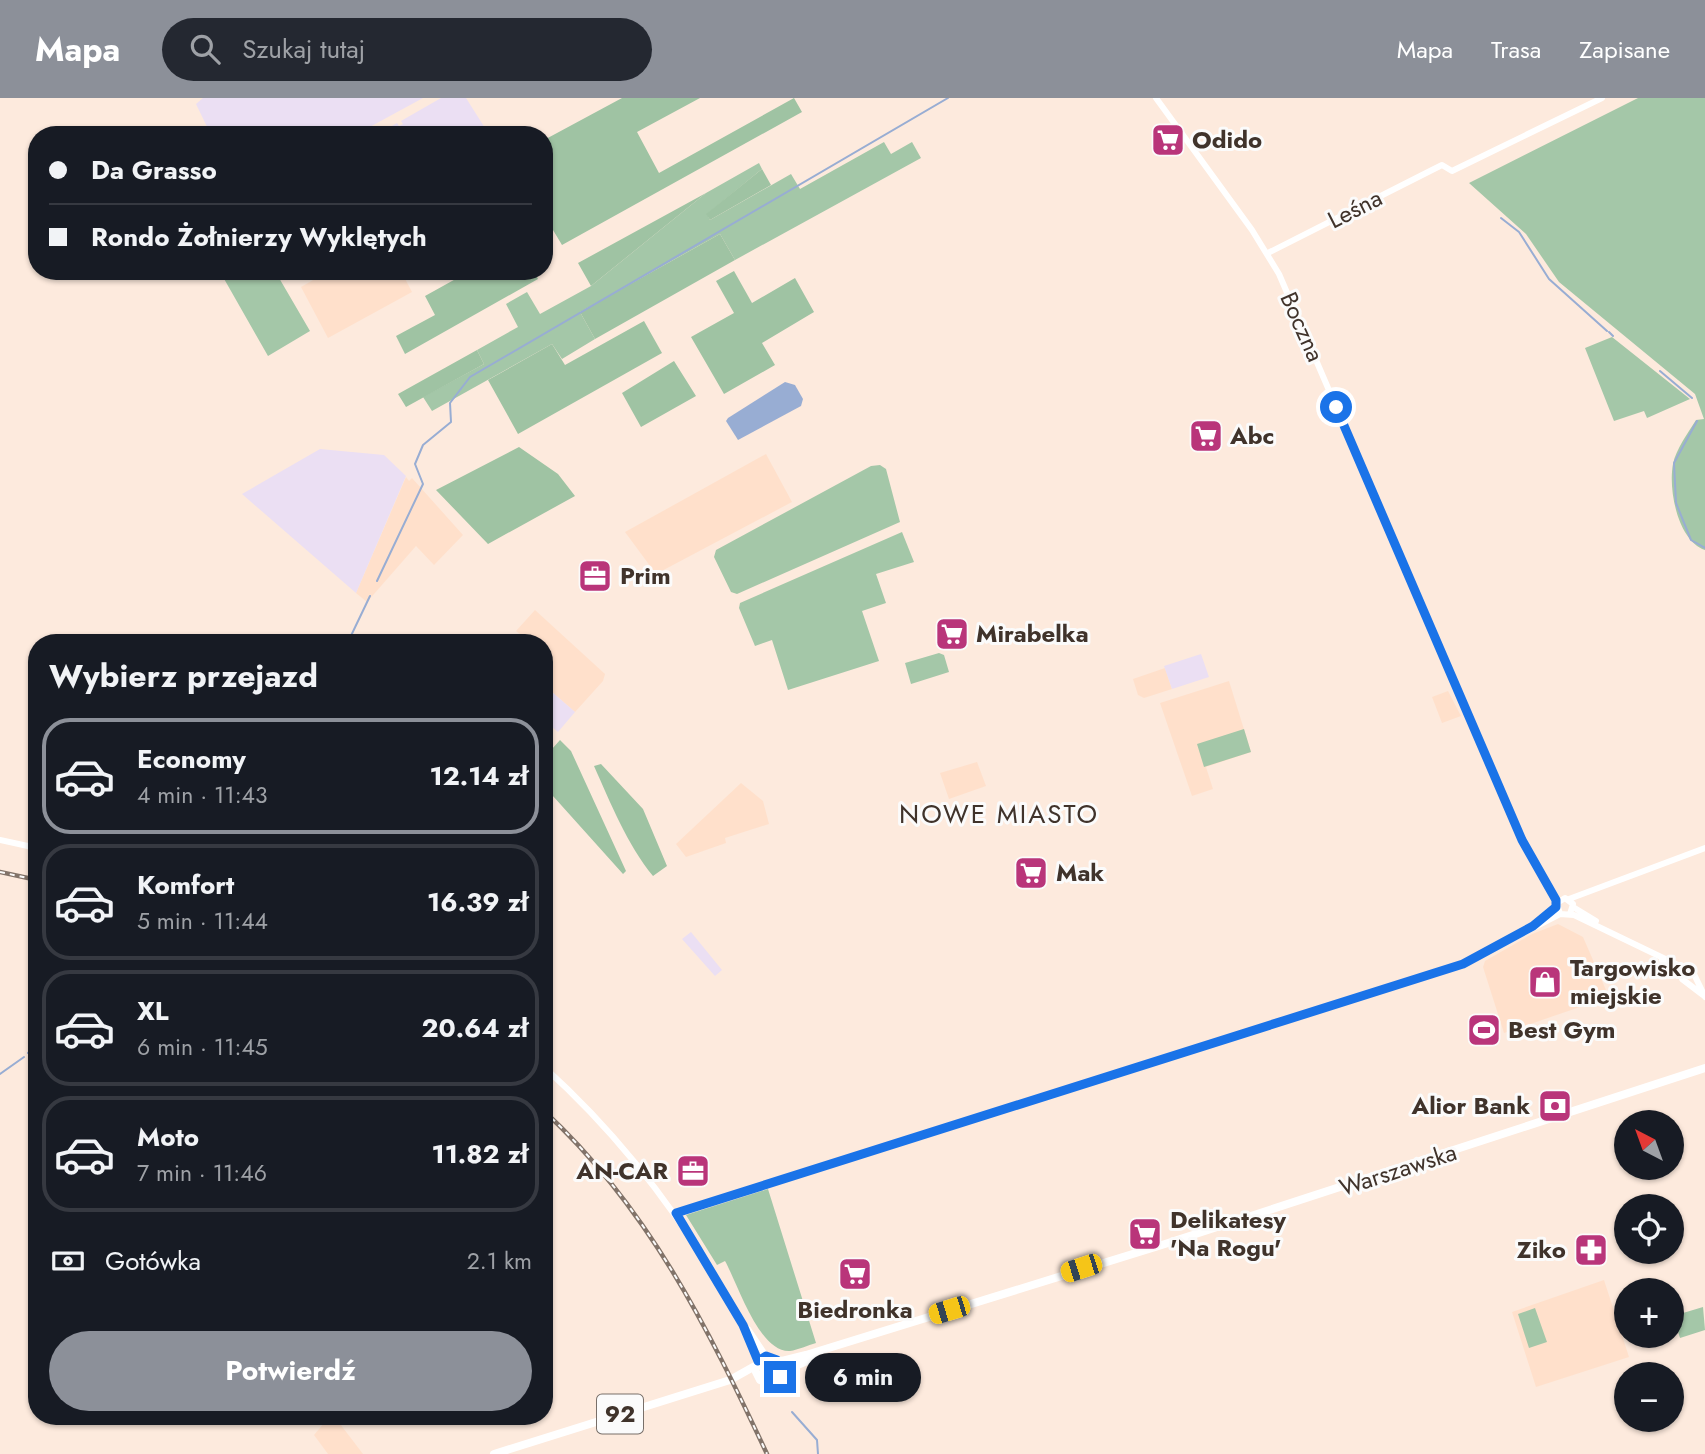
<!DOCTYPE html>
<html lang="pl">
<meta charset="utf-8">
<style>
:root{--surface:#171b24;--page:#242831;--text:#f1f3f6;--muted:#9ea1a6;--line:#363941;--accent:#8c9099}
body{margin:0;font-family:Jost,sans-serif;background:var(--page);color:var(--text);height:100vh;display:flex;flex-direction:column;font-size:26px;white-space:nowrap}
*{box-sizing:border-box;margin:0}
p{font-size:23px;color:var(--muted)}
.icon{flex:none;width:38px;height:38px;fill:none;stroke:currentColor;stroke-width:2;stroke-linecap:round;stroke-linejoin:round}
.map{position:relative;flex:1;overflow:hidden}
.side{position:absolute;left:28px;top:536px;width:525px;height:791px;display:flex;flex-direction:column;background:var(--surface);border-radius:28px;box-shadow:0 2px 5px #0004}
.side>*{flex:none}
.top-card{position:absolute;left:28px;top:28px;width:525px;height:154px;border-radius:28px;box-shadow:0 2px 5px #0004;display:grid;align-content:center;height:154px;padding:0 21px;background:var(--surface)}
.needle{width:46px;rotate:319deg}
.buttons{position:absolute;left:1614px;top:1012px;display:grid;gap:14px}
.buttons a{display:grid;place-items:center;width:70px;height:70px;border-radius:50%;background:var(--surface);box-shadow:0 2px 5px #0004;font-size:35px}
.end{position:absolute;width:32px;height:32px;margin:-16px;border:9px solid #1a73e8;background:#fff;box-shadow:0 0 0 4px #fff}
.from{border-radius:50%}
.bubble{position:absolute;height:49px;border-radius:24px;background:var(--surface);box-shadow:0 2px 5px #0004;font-size:23px;font-weight:700;line-height:49px;text-align:center}
.car{position:absolute;width:21px;height:42px;margin:-21px -10px;border-radius:9px;box-shadow:0 0 5px 2px #0007;background:linear-gradient(#f5c518 24%,#345 0 40%,#f5c518 0 76%,#345 0 86%,#f5c518 0)}
.top-card b{display:flex;align-items:center;gap:24px;height:66px;font-size:26px}
.top-card b+b{border-top:2px solid var(--line)}
.top-card i{width:18px;height:18px;background:var(--text)}
ul{padding:0;list-style:none}
li{display:flex;align-items:center;gap:21px;height:116px;margin:0 14px 10px;padding:0 7px;border:4px solid var(--line);border-radius:28px}
li div{flex:1}
li b{display:block;font-size:26px}
li em{font-style:normal;font-weight:700}
li.selected{border-color:var(--accent)}
li>.icon{width:63px;height:63px;stroke-width:1.5}
h2{padding:0 21px;font-size:32px;line-height:84px}
.pay{display:flex;align-items:center;gap:18px;height:77px;padding:0 21px;font-size:26px}
.pay p{margin-inline-start:auto}
.button{display:flex;gap:14px;margin-top:auto;padding:14px 21px}
.button a{flex:1;height:80px;border-radius:42px;background:var(--accent);color:#fff;font-size:28px;font-weight:700;line-height:80px;text-align:center}
header{display:flex;align-items:center;gap:42px;box-sizing:border-box;height:98px;padding:0 35px;background:var(--accent);color:#fff}
header strong{font-size:33px}
nav{display:flex;gap:38px;margin-inline-start:auto;font-size:24px}
.search{width:490px;height:63px;background:var(--page);display:flex;align-items:center;gap:18px;box-sizing:border-box;padding:0 24px;border-radius:38px;color:var(--muted);font-size:26px}
.map>svg:first-child{display:block}
.built{fill:#ffe0cb}
.industrial{fill:#ebdff3}
.green{fill:#a4c7a8}
.forest{fill:#9fc3a3}
.water{fill:#98add3}
.lines{fill:none;stroke-linecap:round;stroke-linejoin:round}
.stream{stroke:#98add3;stroke-width:2}
.minor{stroke:#fff;stroke-width:6}
.major{stroke:#fff;stroke-width:8}
.rail-casing{stroke:#827369;stroke-width:4.5}
.rail{stroke:#fbfbfb;stroke-width:2;stroke-dasharray:5;stroke-linecap:butt}
.route{stroke:#1a73e8;stroke-width:9}
.labels{text-anchor:middle;stroke-width:6;stroke-linejoin:round;paint-order:stroke}
.shield{fill:#fbfbfb;stroke:#786f69;stroke-width:2}
.shield-label{font-size:23px;font-weight:bold;fill:#40332b}
.poi-label{font-size:24px;font-weight:bold;fill:#40332b;stroke:#fbfbfb;text-anchor:start}
.street-label{font-size:24px;fill:#40332b;stroke:#fbfbfb}
.neighbourhood-label{font-size:26px;letter-spacing:2px;fill:#40332b;stroke:#fbfbfb}
</style>
<header>
<strong>Mapa</strong>
<div class="search"><svg class="icon" aria-label="search" viewBox="0 0 24 24"><circle cx="10" cy="10" r="6"/><path d="M15 15l6 6"/></svg>Szukaj tutaj</div>
<nav><a>Mapa</a><a>Trasa</a><a>Zapisane</a></nav>
</header>
<div class="map">
<svg width="1705" height="1356" viewBox="0 0 1705 1356">
<rect width="100%" height="100%" fill="#fdeadd"/>
<path class="built" d="M329,173H401L412,194L328,240L301,189Z
M766,356L792,404L656,476L625,434Z
M406,379L409,383L412,380L463,437L434,467L416,448L367,504L356,495Z
M535,512L605,576L603,583L575,614L544,587V544H530L516,533Z
M1165,570L1172,591L1144,600L1138,597L1133,581Z
M1229,583L1251,654L1206,669L1213,691L1192,698L1160,605Z
M1448,593L1461,618L1442,625L1432,599Z
M977,664L986,688L949,701L940,675Z
M741,685L763,703L769,726L725,740L726,745L686,759L676,746Z
M1558,826L1583,839L1609,899L1504,935L1483,869L1485,863L1532,836Z
M1604,1182L1629,1259L1536,1289L1512,1214Z
M330,1318H334L363,1356H328L314,1337Z"/>
<path class="industrial" d="M203,0H423L355,37H211L196,6Z
M441,0H466L485,30L473,37H376L397,25L399,28L403,26L401,23Z
M320,351L384,357L406,378L356,495L242,396Z
M1201,556L1209,579L1172,591L1164,568Z
M544,587L575,614L558,634L544,622Z
M691,834L722,872L715,878L682,841Z"/>
<path class="green" d="M1638,0H1705V452C1678,443 1668,392 1673,366C1676,351 1688,335 1696,322L1704,321L1695,296L1559,184L1526,136L1469,85Z
M884,44L891,56L912,44L921,60L735,162L720,136L580,214L595,241L562,261L552,246L432,313L423,299L484,266L477,252L518,229L506,206L527,194L540,216L591,188L706,95L759,65L762,71L707,116L710,122L791,76L800,91Z
M232,173H275L310,233L268,258L223,179Z
M1612,239L1690,301L1647,320L1644,313L1614,323L1585,250Z
M880,367L886,371L900,424L737,496L731,494L714,459L716,452L871,368Z
M902,434L914,464L876,476L886,505L862,513L879,563L788,592L772,542L755,548L739,510L740,505Z
M939,555L944,557L949,574L911,586L905,565Z
M1244,631L1251,654L1204,669L1197,646Z
M768,1091L816,1245C808,1247 798,1252 790,1253C759,1255 738,1186 725,1163L717,1167L686,1117Z
M1703,1209L1705,1232L1680,1240L1673,1218Z
M1535,1210L1547,1244L1529,1250L1518,1216Z"/>
<path class="forest" d="M622,0H700L637,34L659,75L794,0L802,14L562,147L544,117V42Z
M762,71L771,87L710,122L706,116Z
M706,95L591,188L578,165Z
M720,136L735,162L595,241L580,214Z
M470,173H508L510,176L534,173L538,181L405,256L396,238L435,217L425,198Z
M734,173L752,205L795,180L814,214L762,245L775,267L724,296L691,239L734,215L716,183Z
M644,223L662,255L518,336L488,282L552,246L565,267Z
M477,252L484,266L406,309L398,296Z
M674,263L696,298L641,329L622,295Z
M519,349L558,376L575,398L488,446L436,392Z
M560,642L571,653L626,773L623,776L544,688V660Z
M601,666L643,711L667,768L653,778C627,746 611,706 594,668Z"/>
<path class="water" d="M785,284L795,287L803,301L801,308L738,342L726,323L728,320Z"/>
<g class="lines">
<path class="stream" d="M1501,120L1519,134L1549,181L1607,233
M1609,234L1613,238
M1660,273L1692,300
M1697,323L1674,365L1676,405L1691,442L1705,450
M377,483L423,386L415,366L423,347L451,324L450,305L470,279L948,0
M348,544L370,498
M28,955L37,946
M0,976L24,959
M792,1314L817,1342L818,1356"/>
<path class="minor" d="M1156,0L1252,132L1279,176L1528,755L1557,805
M1268,155L1432,72L1442,67L1452,73L1602,0
M0,742L37,750
M1569,801L1705,750
M1573,809L1596,823
M1560,816L1557,805L1565,800L1573,806L1570,816
M1662,862L1681,875
M1684,870L1681,875L1682,881L1703,897
M544,969C616,1034 674,1108 722,1191C735,1213 753,1238 758,1263
M676,1115L1463,866L1560,816L1574,817L1684,870H1691L1705,899
M748,1231L766,1258"/>
<path class="major" d="M777,1262L782,1272L779,1280L768,1285L760,1282L755,1272L762,1259L782,1263L806,1257L1165,1146L1705,970
M781,1274L814,1260
M494,1356L730,1282L755,1268"/>
<defs>
<path id="rail" d="M0,774L37,782
M544,1013C648,1109 708,1230 767,1356"/>
</defs>
<use href="#rail" class="rail-casing"/>
<use href="#rail" class="rail"/>
</g>
<g class="lines">
<path class="route" d="M780,1279L781,1268L777,1262L766,1258L758,1263L743,1227L676,1115L1463,866L1533,828L1556,809V802L1522,742L1336,309"/>
</g>
<defs>
<symbol id="supermarket-square" viewBox="-11 -11 22 22"><rect x="-9" y="-9" width="18" height="18" rx="4" fill="#b9357a" stroke="#fbfbfb"/><path d="M-6-5.5h2.5l.6 2H6L4.5 2H-2.5L-4.4-4H-6ZM-1.5 3.2a1.3 1.3 0 1 0 .1 0ZM3 3.2a1.3 1.3 0 1 0 .1 0Z" fill="#fff"/></symbol>
<symbol id="office-square" viewBox="-11 -11 22 22"><rect x="-9" y="-9" width="18" height="18" rx="4" fill="#b9357a" stroke="#fbfbfb"/><path d="M-6-3h4V-5.5h4V-3h4V5H-6ZM-1-4.5V-3h2v-1.5ZM-6 0V1H6V0Z" fill="#fff"/></symbol>
<symbol id="shop-square" viewBox="-11 -11 22 22"><rect x="-9" y="-9" width="18" height="18" rx="4" fill="#b9357a" stroke="#fbfbfb"/><path d="M-5-2.5h2.3a2.7 3.5 0 0 1 5.4 0H5L5.5 6h-11ZM-1.5-2.5h3a1.5 2.3 0 0 0-3 0Z" fill="#fff"/></symbol>
<symbol id="stadium-square" viewBox="-11 -11 22 22"><rect x="-9" y="-9" width="18" height="18" rx="4" fill="#b9357a" stroke="#fbfbfb"/><path d="M0-5a6.5 5 0 1 0 0 10a6.5 5 0 1 0 0-10ZM-3.5-1.8h7v3.6h-7Z" fill="#fff"/></symbol>
<symbol id="bank-square" viewBox="-11 -11 22 22"><rect x="-9" y="-9" width="18" height="18" rx="4" fill="#b9357a" stroke="#fbfbfb"/><path d="M-6-4H6V4H-6ZM0-2.3a2.3 2.3 0 1 0 0 4.6a2.3 2.3 0 1 0 0-4.6Z" fill="#fff"/></symbol>
<symbol id="pharmacy-square" viewBox="-11 -11 22 22"><rect x="-9" y="-9" width="18" height="18" rx="4" fill="#b9357a" stroke="#fbfbfb"/><path d="M-2-6h4v4h4v4h-4v4h-4v-4h-4v-4h4Z" fill="#fff"/></symbol>
</defs>
<g fill-rule="evenodd">
<use href="#supermarket-square" x="1149" y="23" width="38" height="38"/>
<use href="#supermarket-square" x="1187" y="319" width="38" height="38"/>
<use href="#office-square" x="576" y="459" width="38" height="38"/>
<use href="#supermarket-square" x="933" y="517" width="38" height="38"/>
<use href="#supermarket-square" x="1012" y="756" width="38" height="38"/>
<use href="#shop-square" x="1526" y="865" width="38" height="38"/>
<use href="#stadium-square" x="1465" y="913" width="38" height="38"/>
<use href="#bank-square" x="1536" y="989" width="38" height="38"/>
<use href="#office-square" x="674" y="1054" width="38" height="38"/>
<use href="#supermarket-square" x="1126" y="1117" width="38" height="38"/>
<use href="#pharmacy-square" x="1572" y="1133" width="38" height="38"/>
<use href="#supermarket-square" x="836" y="1157" width="38" height="38"/>
</g>
<g class="labels">
<rect class="shield" x="597" y="1296.5" width="46" height="39" rx="5"/>
<g class="shield-label">
<text x="620" y="1324">92</text>
</g>
<g class="poi-label">
<text x="1192" y="50">Odido</text>
<text x="1230" y="346">Abc</text>
<text x="620" y="486">Prim</text>
<text x="976" y="544">Mirabelka</text>
<text x="1056" y="783">Mak</text>
<text x="1570" y="878">Targowisko<tspan x="1570" dy="28">miejskie</tspan></text>
<text x="1508" y="940">Best Gym</text>
<text x="1530" y="1016" text-anchor="end">Alior Bank</text>
<text x="668" y="1081" text-anchor="end">AN-CAR</text>
<text x="1170" y="1130">Delikatesy<tspan x="1170" dy="28">'Na Rogu'</tspan></text>
<text x="1566" y="1160" text-anchor="end">Ziko</text>
<text x="855" y="1220" text-anchor="middle">Biedronka</text>
</g>
<g class="street-label">
<text transform="translate(1355 111) rotate(-27)" y="8">Leśna</text>
<text transform="translate(1302 229) rotate(66)" y="8">Boczna</text>
<text transform="translate(1398 1072) rotate(-18)" y="8">Warszawska</text>
</g>
<g class="neighbourhood-label">
<text x="999" y="725">NOWE MIASTO</text>
</g>
</g>
</svg>
<div class="buttons">
<a><svg class="needle" viewBox="-14 -14 28 28"><path d="M0-13l5 13h-10z" fill="#e53935"/><path d="M0 13l5-13h-10z" fill="#9ea1a6"/></svg></a>
<a><svg class="icon" aria-label="locate" viewBox="0 0 24 24"><circle cx="12" cy="12" r="6"/><path d="M12 2v4M12 18v4M2 12h4M18 12h4"/></svg></a>
<a>+</a>
<a>−</a>
</div>
<i class="end from" style="left:1336px;top:309px"></i>
<i class="end" style="left:780px;top:1279px"></i>
<div class="bubble" style="left:805px;top:1255px;width:116px">6 min</div>
<i class="car" style="left:1081px;top:1170px;rotate:252deg"></i>
<i class="car" style="left:949px;top:1212px;rotate:253deg"></i>
<div class="top-card">
<b><i class="from"></i>Da Grasso</b>
<b><i></i>Rondo Żołnierzy Wyklętych</b>
</div>
<section class="side">
<h2>Wybierz przejazd</h2>
<ul>
<li class="selected"><svg class="icon" aria-label="car" viewBox="0 0 24 24"><path d="M5 17H2v-5l4-1 3-4h7l3 4 3 1v5h-3M9 17h6M6 11h13"/><circle cx="7" cy="17" r="2"/><circle cx="17" cy="17" r="2"/></svg><div><b>Economy</b><p>4 min · 11:43</p></div><em>12.14 zł</em></li>
<li><svg class="icon" aria-label="car" viewBox="0 0 24 24"><path d="M5 17H2v-5l4-1 3-4h7l3 4 3 1v5h-3M9 17h6M6 11h13"/><circle cx="7" cy="17" r="2"/><circle cx="17" cy="17" r="2"/></svg><div><b>Komfort</b><p>5 min · 11:44</p></div><em>16.39 zł</em></li>
<li><svg class="icon" aria-label="car" viewBox="0 0 24 24"><path d="M5 17H2v-5l4-1 3-4h7l3 4 3 1v5h-3M9 17h6M6 11h13"/><circle cx="7" cy="17" r="2"/><circle cx="17" cy="17" r="2"/></svg><div><b>XL</b><p>6 min · 11:45</p></div><em>20.64 zł</em></li>
<li><svg class="icon" aria-label="car" viewBox="0 0 24 24"><path d="M5 17H2v-5l4-1 3-4h7l3 4 3 1v5h-3M9 17h6M6 11h13"/><circle cx="7" cy="17" r="2"/><circle cx="17" cy="17" r="2"/></svg><div><b>Moto</b><p>7 min · 11:46</p></div><em>11.82 zł</em></li>
</ul>
<div class="pay"><svg class="icon" aria-label="cash" viewBox="0 0 24 24"><path d="M3 7h18v10H3z"/><circle cx="12" cy="12" r="2"/></svg>Gotówka<p>2.1 km</p></div>
<div class="button"><a>Potwierdź</a></div>
</section>
</div>
